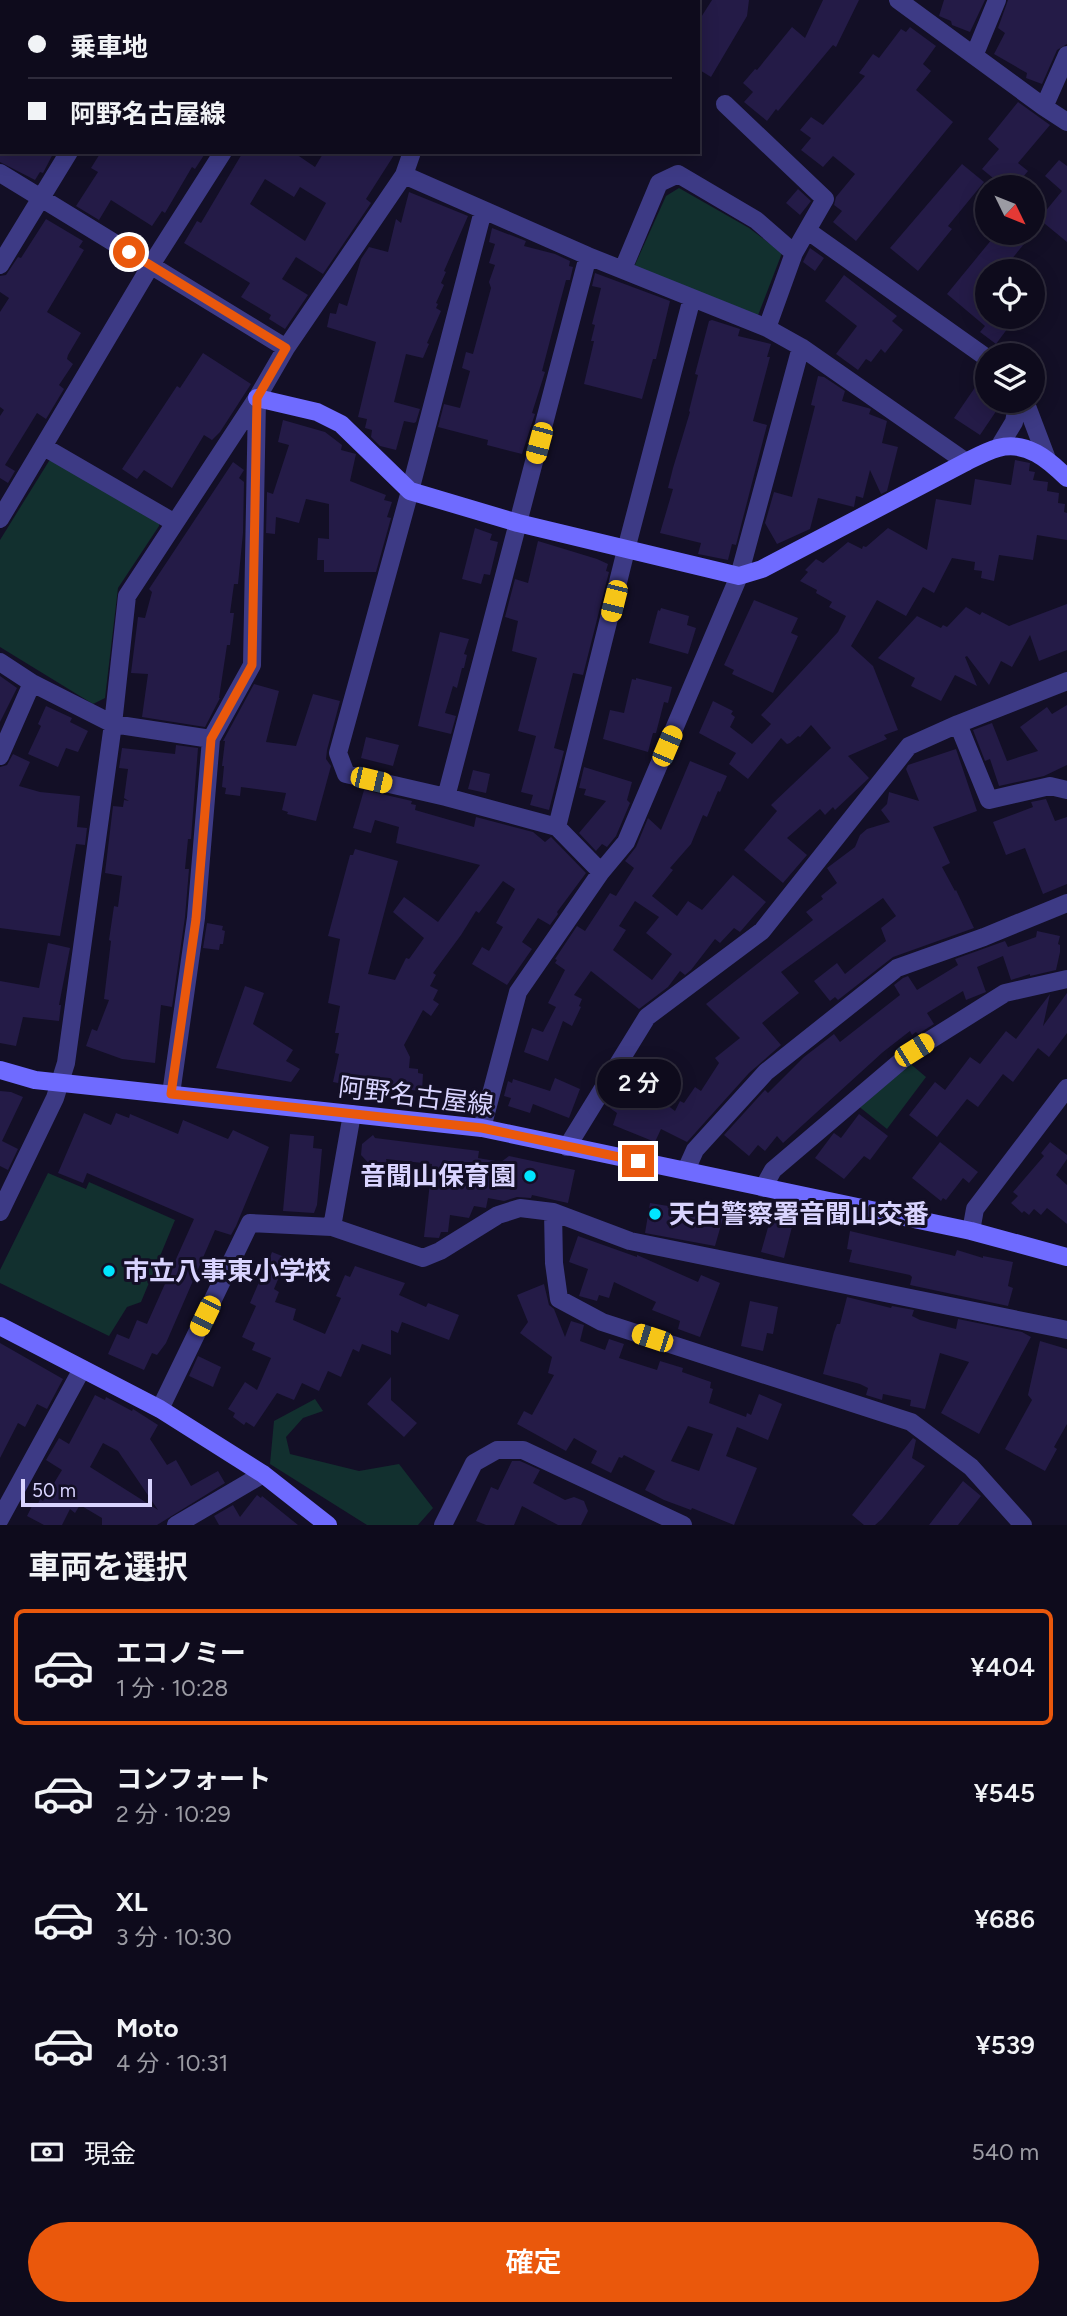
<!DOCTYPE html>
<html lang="ja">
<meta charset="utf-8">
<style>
:root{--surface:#0e0b1c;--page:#171425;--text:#f1f3f6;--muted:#9b9ba3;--line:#2e2b3b;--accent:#ea580c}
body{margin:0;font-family:Figtree,"Noto Sans JP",sans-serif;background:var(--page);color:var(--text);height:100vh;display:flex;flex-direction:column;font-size:26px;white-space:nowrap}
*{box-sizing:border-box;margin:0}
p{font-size:23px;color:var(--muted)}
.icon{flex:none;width:38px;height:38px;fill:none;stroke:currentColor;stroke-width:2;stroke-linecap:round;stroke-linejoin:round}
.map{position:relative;height:1525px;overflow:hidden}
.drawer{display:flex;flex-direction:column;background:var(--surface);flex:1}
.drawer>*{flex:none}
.top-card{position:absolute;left:0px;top:0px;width:700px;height:154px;box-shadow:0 4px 18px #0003,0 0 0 2px var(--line);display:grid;align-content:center;height:154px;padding:0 28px;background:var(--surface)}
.needle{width:46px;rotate:133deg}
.fabs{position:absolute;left:975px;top:175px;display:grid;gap:14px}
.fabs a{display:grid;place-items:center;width:70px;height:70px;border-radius:50%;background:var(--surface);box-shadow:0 4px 18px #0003,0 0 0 2px var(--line);font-size:35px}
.scale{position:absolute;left:21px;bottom:18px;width:131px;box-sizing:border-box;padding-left:7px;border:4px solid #d9d4ff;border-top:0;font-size:19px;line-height:24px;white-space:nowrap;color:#d9d4ff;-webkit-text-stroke:5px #130f26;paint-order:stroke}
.end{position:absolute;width:32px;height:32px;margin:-16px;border:9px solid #ea580c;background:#fff;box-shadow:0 0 0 4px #fff}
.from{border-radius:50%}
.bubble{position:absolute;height:49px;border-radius:24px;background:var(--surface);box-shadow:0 4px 18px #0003,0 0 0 2px var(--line);font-size:23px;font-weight:600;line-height:49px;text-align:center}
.car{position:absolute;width:21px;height:42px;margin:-21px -10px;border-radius:9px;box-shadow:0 0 5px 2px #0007;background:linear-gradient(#f5c518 24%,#345 0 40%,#f5c518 0 76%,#345 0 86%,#f5c518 0)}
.top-card b{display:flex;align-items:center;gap:24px;height:66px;font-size:26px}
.top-card b+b{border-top:2px solid var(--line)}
.top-card i{width:18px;height:18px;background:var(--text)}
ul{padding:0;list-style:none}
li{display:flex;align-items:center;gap:21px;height:116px;margin:0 14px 10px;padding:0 14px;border:4px solid transparent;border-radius:10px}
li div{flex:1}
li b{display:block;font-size:26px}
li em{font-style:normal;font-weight:600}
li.current{border-color:var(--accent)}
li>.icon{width:63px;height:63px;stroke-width:1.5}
h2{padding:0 28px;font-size:32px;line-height:84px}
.pay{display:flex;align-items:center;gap:18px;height:77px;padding:0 28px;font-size:26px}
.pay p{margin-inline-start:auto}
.cta{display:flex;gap:14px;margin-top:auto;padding:14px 28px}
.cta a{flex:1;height:80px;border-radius:42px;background:var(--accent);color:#fff;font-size:28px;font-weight:600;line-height:80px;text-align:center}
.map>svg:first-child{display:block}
.green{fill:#12302f}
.building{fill:#241b47;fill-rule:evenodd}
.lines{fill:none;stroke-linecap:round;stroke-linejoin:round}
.street{stroke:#3d3a85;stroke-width:18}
.secondary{stroke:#6f6bff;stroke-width:18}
.route{stroke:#ea580c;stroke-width:9}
.poi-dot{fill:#00e5ff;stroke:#130f26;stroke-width:2.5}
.labels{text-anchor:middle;stroke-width:6;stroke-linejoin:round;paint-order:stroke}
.street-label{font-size:26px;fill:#d9d4ff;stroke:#130f26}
.poi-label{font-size:26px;font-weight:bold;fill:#d9d4ff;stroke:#130f26;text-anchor:start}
</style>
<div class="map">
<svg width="1067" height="1525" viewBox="0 0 1067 1525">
<rect width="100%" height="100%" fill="#130f26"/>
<path class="green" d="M679,188L749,228L782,253L757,318L634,267L666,196Z
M55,459L159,520V526L118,588L105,698L93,704L0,647V540L49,461Z
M907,1061L926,1077L887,1129L857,1105Z
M48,1173L86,1189L89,1182L175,1220L141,1302L127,1307L109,1336L0,1283V1270Z
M315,1399L323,1411L303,1418L286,1437L290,1454L359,1471L399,1464L433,1508L418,1525H367L270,1464L274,1421Z"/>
<path class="building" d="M712,0H749L747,16L711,77L698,69V22Z
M823,0H859L836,47L833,45L778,111L776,109L767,121L744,102L753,92L743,83L755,69L757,70L792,27L805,38Z
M944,0H985L970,32L952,25L951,21L939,16Z
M1008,0H1067V44L1057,50L1042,84L1026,78L1027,73L994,54L1005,33L998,28Z
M910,27L936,46L923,64L931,71L916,90L953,122L856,241L833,222L842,211L834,205L836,197L855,174L833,156L823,167L801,150L811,138L800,130L811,117L823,125L865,76L859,73L873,54L879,58L901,29L906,32Z
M1018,102L1050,125L1018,163L1028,171L1015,187H1004L982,169L999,149L988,139Z
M0,152H54L43,173L40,172L35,180L0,162Z
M101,152H206L195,169L192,167L165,213L162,211L152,226L111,200L99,220L76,206L98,172L91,168Z
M243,152H293L315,167L324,152H396L366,199L371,203L323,274L296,257L282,279L308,295L285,329L269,319L271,315L241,297L250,283L184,243L197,221L201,223ZM265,179L294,197L300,187L326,203L305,241L250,204Z
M1059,160L1067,166V242L1039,219L1062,191L1045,176Z
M962,164L984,182L948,226L952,229L918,271L890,248Z
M798,189L811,201L800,215L786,203Z
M409,192L468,216L444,271L446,272L441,283L444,285L436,303L438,304L436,308L441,311L427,343L429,344L423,358L406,354L394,402L420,409L416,422L414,423L404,421L396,450L380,446L371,437L372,430L365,428L367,419L358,417L376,342L327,327L330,313L336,314L339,303L347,306L361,259L369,247L388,252L396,219L401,223Z
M46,219L83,241L79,247L84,250L47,312L81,333L68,355L67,359L73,364L59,385L64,389L46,419L37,413L5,465L15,471L8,483L0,478V416L4,410L0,407V312L9,298L0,292V276L6,275L18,257L21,258Z
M492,228L526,241L524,246L555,254L570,261L569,266L573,267L570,280H566L559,306L542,371L545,372L532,413L535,414L522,454L487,445L488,440L438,427L444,404L460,408L470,371L462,368L466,352L473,354L491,288L489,282L495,265L489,263L495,244L489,242Z
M997,233H1033L1002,271H987V317H1016L996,344L980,332L985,326L947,294Z
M810,248L824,258L815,271L803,262Z
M595,273L670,301L656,359H653L642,399L584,384L594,341H591L595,325L592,324L601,288L592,286Z
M844,275L897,316L892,321L903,330L885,353L881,349L871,362L866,359L858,370L836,354L857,326L825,301Z
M712,320L740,329L738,336L771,344L767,357H770L753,421L767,425L736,545L732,544L728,560L698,554L701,543L660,533L673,489L668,488L673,468L690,412L689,411L698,375L695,374L709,321Z
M203,353L251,384L220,432L212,440L204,435L172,488L144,470L137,479L122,469L177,386L180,388Z
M987,370V401H1003L980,435L954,418Z
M818,376L824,377L845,391L842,401L868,408L871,409L869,414L887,421L882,443L898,447L887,491L881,494L870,470L863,498L856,496L854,507L818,498L810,529L777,544L765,523L774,492L792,497L815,406L811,405Z
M283,420L325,432L342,445L341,450L356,454L350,481L386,495L384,500L392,502L387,517L391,518L376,572H324V560H317L318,538L329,539V504L306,499L299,523L276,517L275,534L266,533L267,492L273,494L289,445L278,442Z
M1015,460L1030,463L1029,471L1035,472L1033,480L1048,482L1047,491L1059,493L1058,503L1065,504L1064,512L1067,513V540L1037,535L1033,560L999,555L994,581L981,578L982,571L974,570L975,562L952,558L934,593L923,587L906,616L877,600L851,646L873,666L898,730L884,735L887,739L848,756L869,778L835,810L833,807L825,815L820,809L787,838L807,855L783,883L744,850L777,811L771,805L831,748L811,725L800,737L798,736L790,743L787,744L781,738L748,779L729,764L736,753L699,733L713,701L733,711L731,714L735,717L730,727L752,744L771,724L761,715L838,632L846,616L829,607L832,602L816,593L817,590L800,581L808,572L805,570L816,559L823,563L848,542L862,549L863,546L866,547L888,528L927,550L936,499L971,505L975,479L1011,485Z
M233,462L244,470L239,478L244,482L243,533L238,584H234L230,613H234L230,645H227L219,698H220L205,727L142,717L148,674L131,673L138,617L145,618L152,592L149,589Z
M475,528L492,534L490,540L498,542L490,575L484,574L481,584L462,579Z
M538,541L597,559L608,564L606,571L609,572L583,675L573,673L554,748L564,751L549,810L530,805L533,795L521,792L536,736L518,731L537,658L512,651L518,621L505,617L515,579L528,583Z
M754,600L798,618L791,633L798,636L773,693L732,674L734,670L724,665Z
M1067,604V650L1039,661L1030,635L1012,667L1001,661L989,685L967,656L965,657L977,686L955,675L941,701L911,686L915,678L878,658L917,616L941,628L943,625L947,627L966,607L980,615L982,612L1009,626Z
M661,608L689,616L687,625L696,628L688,654L649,643L658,610L660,611Z
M440,632L469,639L464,654L467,655L464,668H462L457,688L453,686L445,713L456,716L451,734L418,726Z
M0,676L17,688L0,722Z
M636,678L672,687L668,703L664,702L656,733H653L648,752L603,739L610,710L624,713L632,679L636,680Z
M254,684L279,691L266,742L296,746L313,694L340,701L327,750L326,759L331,766L316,821L287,814L288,812L282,810L286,793L241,787L240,796L225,794L226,788L222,787L224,766H222L225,741H223Z
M1067,705V765L1044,776L999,786L990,759L985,761L973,730L992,723L1007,761L1038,751L1020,727L1047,707L1052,714Z
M46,706L72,718L70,722L88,731L78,752L66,748L58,767L28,754L41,726L38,724Z
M366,737L399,745L393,766L361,758Z
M176,745L198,748L191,839H188L185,869H189L185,917L172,1007L161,1005L155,1063L122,1059L86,1046L92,1029L97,1031L109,1000L104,999L111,941L109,940L114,906L118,907L122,876L105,873L113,806L123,807L124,800L129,801L124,798L128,769L119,768L122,748L175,754Z
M956,749L977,811L933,827L950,863L942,867L955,891L956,890L974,928L893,957L838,1000L835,997L830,1001L814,981L837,963L845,974L886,941L881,928L896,916L883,898L781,972L799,993L762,1023L781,1045L749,1073L687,1142L661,1129L655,1142L613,1125L617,1113L610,1108L633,1079L675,1111L680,1101L684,1103L695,1087L701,1091L719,1063L715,1058L740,1038L706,1004L813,920L806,912L823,899L821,896L837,883L827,868L855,847L860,835L867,829L890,822L881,810L887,804L889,792L919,801L906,769L908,765Z
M13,754L30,762L19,786L40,792L80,796L77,827L87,828L85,845L76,844L60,936L0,928V767L7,765Z
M690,761L727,776L720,792L718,791L707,817L703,815L691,844L670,868L673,870L652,896L677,916L688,901L702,910L733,875L766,902L740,932L734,928L720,943L715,939L691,970L685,975L680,971L668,987L639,1009L591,971L574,995L582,999L579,1006L581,1007L572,1026L563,1021L548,1061L524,1052L532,1028L543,1032L556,1007L548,1003L565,970L555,963L557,960L555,959L577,926L585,931L610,893L616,896L634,868L625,861L636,847L648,818L661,830ZM635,901L659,917L646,933L672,954L652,980L613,950L626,930L619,926Z
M584,767L632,782L627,800L630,803L616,836L607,847L602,844L596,851L579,833L606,801L584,795L586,789L579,788Z
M473,770L490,774L486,793L468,789Z
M364,790L412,801L411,804L416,805L415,810L474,827L476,817L533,832L545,842L551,837L586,873L557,912L558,914L550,925L538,918L522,942L532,949L507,985L472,964L482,947L489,951L503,927L496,923L515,889L503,881L479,913L476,911L461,935L433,973L436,975L430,986L438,990L433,1000L439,1004L431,1016L423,1010L404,1045L410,1057L409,1068L418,1069V1073L423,1074L422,1091L358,1085V1087L333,1082L339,1054L335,1053L339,1033H335L340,1006L328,1003L340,939L328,936L350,855H353L355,849L398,861L368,974L395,980L406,958L409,959L424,938L393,912L404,897L438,922L480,865L396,843L399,827L375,820L371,833L353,828Z
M1046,799L1055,821L1067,817V884L1043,894L1025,848L1006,855L993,822L1033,807L1031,802Z
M207,923L223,926L222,930L225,931L223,944H220L219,950L203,948Z
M1037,931L1060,936L1058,944L1060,945V952L1056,970L1030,976V974L1011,980L1003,956L977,967L986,992L966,1000L963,991L927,1013L934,1024L918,1034L916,1032L912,1035L910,1031L883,1052L783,1143L777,1136L765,1151L758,1145L749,1156L724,1135L765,1090L768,1093L804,1057L834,1034L840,1042L900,995L894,985L903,978L908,976L917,990L958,965L955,959L1005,941L1008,947L1036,937Z
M48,943L70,948L59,1005H61L59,1021L23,1017L16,1046L0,1043V981L39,988Z
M245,986L264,993L253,1024L293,1050L286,1061L300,1069L291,1082L216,1068Z
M1067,993V1033L1049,1057L1038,1048L1013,1082L1003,1074L978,1107L967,1099L937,1137L909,1115L935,1082L945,1090L970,1057L980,1064L1006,1031L1016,1039L1050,994L1043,1026Z
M555,1078L580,1089L569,1118L533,1104L530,1113L508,1106L511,1098L504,1096L508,1081L512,1083L513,1079L550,1091Z
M0,1091L11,1092L23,1097L2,1141L18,1149L8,1170L0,1166Z
M84,1113L111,1125L116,1113L129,1118L130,1114L178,1134L183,1120L228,1139L233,1130L269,1147L236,1226L231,1235L215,1230L166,1343L157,1355L152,1353L144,1370L108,1354L117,1334L129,1339L137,1320L147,1324L194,1219L87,1173L83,1183L58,1173Z
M859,1114L888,1136L870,1160L864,1156L844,1179L815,1158L833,1134L834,1133L841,1138Z
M290,1134L314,1136L313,1148L322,1149L317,1205L314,1213L283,1211Z
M373,1135L375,1138L479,1151L478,1158L501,1162L509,1156L575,1170L568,1203L532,1195L531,1198L517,1197L504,1201L488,1198L486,1208L474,1206L469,1218L450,1215L448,1232H441L439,1238L424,1237L432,1164L386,1159L394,1190L361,1155L362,1144Z
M940,1142L978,1172L969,1183L963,1178L946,1200L943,1198L941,1201L912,1178Z
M1050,1142L1067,1155V1159L1056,1175L1067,1185V1224L1047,1208L1041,1215L1034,1209L1029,1215L1024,1211L1022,1213L1011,1203L1018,1196L1013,1192L1044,1156L1041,1153Z
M650,1203L716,1214L723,1218L715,1246L645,1233Z
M771,1217L793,1223L784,1258L761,1252Z
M850,1231L955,1256L957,1250L983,1258V1256L1013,1262L1008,1286L1013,1288L1008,1306L910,1285L912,1277L910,1275L849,1262L852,1250L847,1249Z
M578,1236L637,1257V1255L698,1282L701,1275L720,1283L700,1337L678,1329L680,1321L652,1310L656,1302L614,1282L609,1298L599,1295L597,1301L579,1296L588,1269L569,1262Z
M272,1252L287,1258L274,1289L279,1292L275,1302L296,1309L293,1320L325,1334L341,1298L336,1296L345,1275L350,1277L355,1266L405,1283L399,1295L426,1307L428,1303L459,1315L449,1340L402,1322L398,1333L391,1330V1355L362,1344L359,1352L353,1349L341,1377L328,1371L319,1391L302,1383L294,1400L277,1393L254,1427L246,1422L244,1425L233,1417L235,1413L228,1409L245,1382L257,1390L271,1358L252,1350L255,1343L242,1337L256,1306L250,1303L259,1282L260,1283Z
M544,1284L549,1305L554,1309L565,1337L571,1321L584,1325L580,1341L605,1350L609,1339L624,1344L619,1358L657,1370L660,1361L683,1368L682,1372L711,1382L710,1388L713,1389L709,1403L746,1417L747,1413L751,1415L759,1394L782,1404L768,1440L737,1427L726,1456L757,1468L734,1525L692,1508L691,1510L664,1500L645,1490L655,1471L624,1455L622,1458L619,1457L611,1473L591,1463L597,1451L574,1438L566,1451L517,1424L524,1411L532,1415L554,1375L548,1373L552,1357L520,1333L528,1322L517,1295ZM688,1426L713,1434L699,1471L671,1461Z
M847,1297L891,1308L892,1306L914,1310L912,1316L920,1320L956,1329L958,1319L1022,1332L1031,1337L979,1434L941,1413L969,1362L940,1353L925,1409L910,1406L911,1400L883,1394L882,1400L866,1395L868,1388L860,1384L823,1374L834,1332L837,1324H840Z
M750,1301L778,1307L773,1334L767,1333L763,1351L741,1346Z
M1040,1341L1067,1349V1424L1054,1447L1057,1449L1045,1471L1005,1449L1032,1400L1028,1395Z
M0,1343L63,1379L47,1409L37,1404L25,1427L18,1423L0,1458Z
M198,1356L221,1367L213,1387L189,1376Z
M391,1377V1400L417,1423L404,1437L367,1404Z
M95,1395L105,1400L106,1397L132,1411L133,1409L158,1425L150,1439L167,1465L176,1460L191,1486L218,1471L225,1483L157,1525H102V1518L80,1505L75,1513L70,1509L62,1525H44L27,1516L33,1504L37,1506L40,1499L43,1501L62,1470L46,1460L59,1438L69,1444ZM103,1443L118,1451L158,1510L90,1467Z
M913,1438L916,1440L912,1458L925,1466L882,1519L875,1525H864L852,1515Z
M512,1461H520L540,1470L533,1483L565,1500L574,1497L584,1501L588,1511L581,1525H558L522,1506L514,1525H486L476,1521L491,1487L498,1490Z
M963,1481L981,1496L958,1525H929Z
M257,1495L261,1498L262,1496L298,1525H219L214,1516L233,1505L240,1517Z"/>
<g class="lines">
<path class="street" d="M349,0L352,2
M898,0L1044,107L1067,122
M162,2L163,0
M319,2L320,0
M505,2L506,0
M0,6L2,3
M974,56L997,0
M725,104L825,199L794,253L767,328
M1044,107L1067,55
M0,173L286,348
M404,175L588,256L767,328L801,347L966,462
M483,211L410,491L338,753L346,774L446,797L557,827L601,872
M808,231L987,358
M0,265L69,152
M623,269L659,183L678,174L756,220L794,253
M1025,401L1047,459
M44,447L175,523
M999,447L1014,422L1018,401
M0,519L151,265L223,152
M0,662L32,683L113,724L211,739
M958,724L989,800L1050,786L1067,790
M0,756L32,683
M446,797L588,256
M557,827L628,542L692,298
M171,1094L196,918L211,739L252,665L257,400
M482,1128L518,992L601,872L626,842L739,576L801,347
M567,1147L647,1017L762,931L909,746L958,724L1067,681
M686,1170L695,1150L766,1072L897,968L984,937L1067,903
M763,1188L773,1170L914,1050L1005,993L1067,979
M0,1212L55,1098L66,1063L113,724L127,596L257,398L286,348L404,175L412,152
M553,1212L554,1263L559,1299L602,1322L911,1422L971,1467L1023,1525
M332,1227L352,1114
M971,1231L975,1209L1067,1088
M160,1409L250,1223L332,1227L423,1258L440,1251L498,1215L520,1208L553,1212L630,1241L1067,1330
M0,1519L82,1369
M176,1525L263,1474
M443,1525L474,1463L497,1450H523L683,1525"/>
<path class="secondary" d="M257,398L317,412L341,424L410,491L518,523L739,576L762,569L966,462C976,457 987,451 998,448C1026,440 1049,460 1067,478
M0,1070L35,1080L482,1128L971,1231L1067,1257
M0,1326L160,1409L263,1474L328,1525"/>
</g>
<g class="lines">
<path class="route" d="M129,252L286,348L257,398L252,665L211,739L196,919L171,1094L482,1128L638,1161"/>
</g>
<g class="poi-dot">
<circle cx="530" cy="1176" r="7"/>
<circle cx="655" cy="1214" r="7"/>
<circle cx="109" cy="1271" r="7"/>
</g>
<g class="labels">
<g class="street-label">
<text transform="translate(416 1096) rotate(7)" y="9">阿野名古屋線</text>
</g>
<g class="poi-label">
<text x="516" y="1185" text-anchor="end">音聞山保育園</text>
<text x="669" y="1223">天白警察署音聞山交番</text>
<text x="123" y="1280">市立八事東小学校</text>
</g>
</g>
</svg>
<div class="fabs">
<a><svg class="needle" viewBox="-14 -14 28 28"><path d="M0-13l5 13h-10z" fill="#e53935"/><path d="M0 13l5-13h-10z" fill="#9b9ba3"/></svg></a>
<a><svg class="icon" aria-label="locate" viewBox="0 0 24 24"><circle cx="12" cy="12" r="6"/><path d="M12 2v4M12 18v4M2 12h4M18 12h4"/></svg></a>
<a><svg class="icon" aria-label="layers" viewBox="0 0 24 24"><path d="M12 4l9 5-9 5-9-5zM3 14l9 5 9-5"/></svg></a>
</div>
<div class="scale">50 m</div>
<i class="end from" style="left:129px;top:252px"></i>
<i class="end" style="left:638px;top:1161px"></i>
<div class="bubble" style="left:597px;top:1059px;width:84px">2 分</div>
<i class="car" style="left:539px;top:443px;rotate:195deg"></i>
<i class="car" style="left:614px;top:601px;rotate:194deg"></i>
<i class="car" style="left:667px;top:746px;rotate:23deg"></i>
<i class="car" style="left:371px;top:780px;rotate:103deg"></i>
<i class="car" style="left:914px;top:1050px;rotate:58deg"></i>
<i class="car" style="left:205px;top:1316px;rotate:206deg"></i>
<i class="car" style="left:652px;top:1338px;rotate:288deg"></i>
<div class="top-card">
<b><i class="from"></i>乗車地</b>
<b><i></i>阿野名古屋線</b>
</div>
</div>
<section class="drawer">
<h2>車両を選択</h2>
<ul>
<li class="current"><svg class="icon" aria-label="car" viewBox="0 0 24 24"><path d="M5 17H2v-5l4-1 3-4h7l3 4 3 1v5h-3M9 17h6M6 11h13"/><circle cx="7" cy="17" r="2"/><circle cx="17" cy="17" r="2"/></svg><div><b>エコノミー</b><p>1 分 · 10:28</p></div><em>¥404</em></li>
<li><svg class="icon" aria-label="car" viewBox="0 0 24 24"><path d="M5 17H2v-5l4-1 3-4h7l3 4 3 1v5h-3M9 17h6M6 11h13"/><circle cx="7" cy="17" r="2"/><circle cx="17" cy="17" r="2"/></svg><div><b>コンフォート</b><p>2 分 · 10:29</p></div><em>¥545</em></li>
<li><svg class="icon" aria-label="car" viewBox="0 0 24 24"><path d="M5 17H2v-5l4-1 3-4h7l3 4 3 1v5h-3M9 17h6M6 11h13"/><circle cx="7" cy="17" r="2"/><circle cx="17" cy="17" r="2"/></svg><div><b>XL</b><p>3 分 · 10:30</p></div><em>¥686</em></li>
<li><svg class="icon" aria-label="car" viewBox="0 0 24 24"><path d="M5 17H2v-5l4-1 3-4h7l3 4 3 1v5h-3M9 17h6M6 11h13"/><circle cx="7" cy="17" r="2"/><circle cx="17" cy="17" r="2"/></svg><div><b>Moto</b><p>4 分 · 10:31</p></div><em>¥539</em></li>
</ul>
<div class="pay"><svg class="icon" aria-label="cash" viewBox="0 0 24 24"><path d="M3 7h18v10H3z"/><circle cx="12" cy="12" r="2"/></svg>現金<p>540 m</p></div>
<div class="cta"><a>確定</a></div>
</section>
